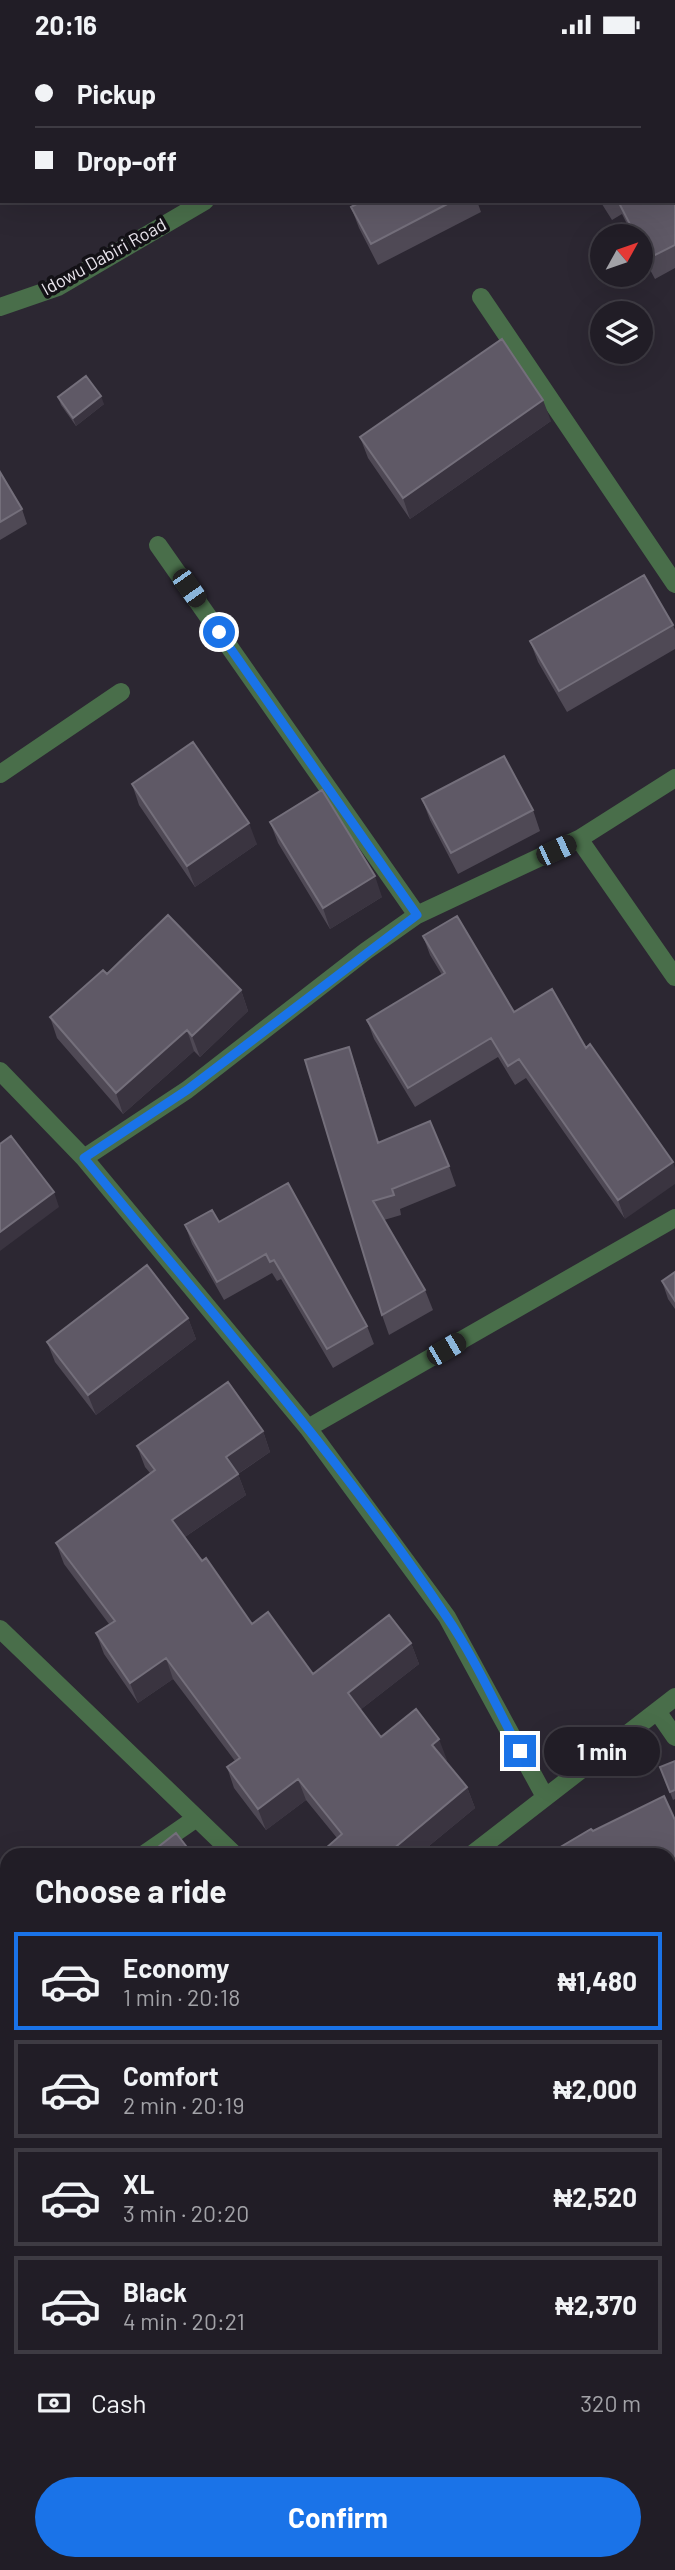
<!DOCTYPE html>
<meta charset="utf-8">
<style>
:root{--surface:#211d26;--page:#2d2a32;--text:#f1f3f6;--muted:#a2a2a7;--line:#3e3b43;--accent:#1a73e8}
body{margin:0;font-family:Barlow,sans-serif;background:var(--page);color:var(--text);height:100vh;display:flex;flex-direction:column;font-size:26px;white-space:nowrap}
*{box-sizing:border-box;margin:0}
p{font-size:23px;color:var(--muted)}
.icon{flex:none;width:38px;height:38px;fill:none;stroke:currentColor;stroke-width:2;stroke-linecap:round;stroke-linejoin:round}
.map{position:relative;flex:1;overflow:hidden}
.sheet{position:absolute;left:0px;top:1799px;width:676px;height:723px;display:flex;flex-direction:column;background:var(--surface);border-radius:21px 21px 0 0;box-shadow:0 7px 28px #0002,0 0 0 2px var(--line)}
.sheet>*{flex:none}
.hud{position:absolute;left:0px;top:0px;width:676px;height:154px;box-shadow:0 7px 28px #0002,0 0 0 2px var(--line);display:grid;align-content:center;height:154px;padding:0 35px;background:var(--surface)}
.needle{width:46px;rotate:50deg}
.controls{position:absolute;left:590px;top:175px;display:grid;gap:14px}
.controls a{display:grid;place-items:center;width:63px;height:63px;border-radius:50%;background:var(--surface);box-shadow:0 7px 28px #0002,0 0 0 2px var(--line);font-size:35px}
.end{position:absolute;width:32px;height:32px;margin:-16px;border:9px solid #1a73e8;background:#fff;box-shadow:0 0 0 4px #fff}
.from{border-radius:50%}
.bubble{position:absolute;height:49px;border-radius:24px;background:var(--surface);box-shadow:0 7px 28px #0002,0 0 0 2px var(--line);font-size:23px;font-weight:700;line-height:49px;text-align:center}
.car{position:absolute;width:21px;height:42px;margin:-21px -10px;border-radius:9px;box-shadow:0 0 5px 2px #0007;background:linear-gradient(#222 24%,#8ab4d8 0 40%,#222 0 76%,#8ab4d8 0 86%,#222 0)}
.hud b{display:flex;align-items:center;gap:24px;height:66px;font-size:26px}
.hud b+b{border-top:2px solid var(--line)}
.hud i{width:18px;height:18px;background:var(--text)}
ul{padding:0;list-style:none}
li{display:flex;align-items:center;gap:21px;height:98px;margin:0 14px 10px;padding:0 21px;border:4px solid var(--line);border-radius:0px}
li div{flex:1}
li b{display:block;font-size:26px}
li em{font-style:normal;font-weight:700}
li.on{border-color:var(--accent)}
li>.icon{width:63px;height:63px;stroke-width:1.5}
h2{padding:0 35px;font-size:32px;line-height:84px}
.pay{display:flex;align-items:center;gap:18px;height:77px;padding:0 35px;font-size:26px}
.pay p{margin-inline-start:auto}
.button{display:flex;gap:14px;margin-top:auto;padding:14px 35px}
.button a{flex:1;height:80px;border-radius:42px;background:var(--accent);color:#fff;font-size:28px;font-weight:700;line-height:80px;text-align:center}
.status{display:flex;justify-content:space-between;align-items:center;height:49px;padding:0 35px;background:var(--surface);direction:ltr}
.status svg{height:19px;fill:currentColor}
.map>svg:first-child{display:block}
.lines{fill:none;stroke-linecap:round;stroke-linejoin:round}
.minor{stroke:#496e4a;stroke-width:18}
.wall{fill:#4f4955}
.shaded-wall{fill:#3a3440}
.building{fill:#5f5966;stroke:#746f7b;stroke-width:2}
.route{stroke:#1a73e8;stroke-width:9}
.labels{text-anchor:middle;stroke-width:7;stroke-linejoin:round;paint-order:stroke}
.street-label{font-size:18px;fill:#e8e4ec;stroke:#131116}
</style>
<div class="status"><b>20:16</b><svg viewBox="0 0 49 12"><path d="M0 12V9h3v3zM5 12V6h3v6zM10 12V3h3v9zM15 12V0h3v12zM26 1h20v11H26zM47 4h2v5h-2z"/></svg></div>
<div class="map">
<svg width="675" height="2521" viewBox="0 0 675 2521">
<rect width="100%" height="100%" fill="#2c2732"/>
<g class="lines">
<path class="minor" d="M243,0L244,2
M427,2L430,0
M481,248L675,535
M0,258L58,238L205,152
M158,496L417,866
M0,725L121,643
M579,790L675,928
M0,1022L84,1109L308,1379L447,1568L544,1746
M84,1109L187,1041L366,902L417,866L579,790L675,729
M308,1379L675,1169
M0,1580L235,1806
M657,1662L675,1688
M143,1806L195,1770
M471,1806L675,1648
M0,1906L7,1901
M0,2119L7,2127
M668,2175L675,2171
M668,2300L675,2307
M351,2515L357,2521"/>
</g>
<path class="wall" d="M675,65V219L655,230L640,202V187H633L622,165L612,171L600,152H674Z
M362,152H477L481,163L378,216L359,179L351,158Z
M58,348L104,355L76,377L61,356Z
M551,372L410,470L368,409L360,388Z
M0,423L22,460L27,475L0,491Z
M673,576L675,581V600L567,663L538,613L530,592Z
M132,735L257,795L195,838L139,756Z
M422,750L533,761L540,782L458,825L430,771Z
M270,773L382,848L330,880L278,794Z
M423,887L514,963L552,940L625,1170L526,1029L515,1036L498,1008L415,1058L374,990L367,971L442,926L430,906Z
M107,925L241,941L248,962L200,1008L194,1002L123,1065L57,989L50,968Z
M356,1018L379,1094L449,1117L456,1137L400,1160L401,1166L384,1171L425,1241L433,1261L389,1286L382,1266Z
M219,1173L367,1277L374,1295L333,1319L281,1230L277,1232L272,1224L224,1251L192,1195L185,1176Z
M675,1223V1260L668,1250L662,1232Z
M188,1269L196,1290L96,1366L55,1313L47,1293Z
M263,1382L270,1403L238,1425L246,1446L185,1488L252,1575L313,1625L411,1594L419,1615L360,1661L381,1688L447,1711L445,1712L467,1738L475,1759L418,1806H328L326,1799L337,1789L306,1751L266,1781L234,1739L227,1718L235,1712L173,1630L138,1654L104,1605L96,1584L109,1575L64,1515L56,1494L150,1424L145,1418L137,1397Z
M675,1712V1750L673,1751L660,1718Z
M675,1771V1832L668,1835V1806L593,1782Z
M0,2161L7,2171V2416L0,2408Z
M675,2209V2239L672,2235L668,2226V2214Z
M422,2515H592L583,2521H426Z
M628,2515H668L675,2521H632Z"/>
<path class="shaded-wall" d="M43,0H73L71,2H41Z
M2,35V60L0,62V36Z
M101,347L104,355L76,377L73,369Z
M543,351L551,372L410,470L403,449Z
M249,774L257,795L195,838L187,817Z
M375,827L382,848L330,880L323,859Z
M241,941L248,962L200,1008L192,987Z
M187,981L194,1002L123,1065L116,1044Z
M349,998L356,1018L386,1115L378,1094Z
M673,1113L675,1119V1135L625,1170L618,1151Z
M54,1143L59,1158L0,1202V1183Z
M188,1269L196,1290L96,1366L88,1346Z
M263,1382L270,1403L233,1428L226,1408Z
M238,1425L246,1446L179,1492L172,1471Z
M411,1594L419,1615L355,1665L348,1644Z
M166,1609L173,1630L138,1654L130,1634Z
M439,1690L447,1711L439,1717L432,1696Z
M298,1730L306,1751L266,1781L258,1760Z
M467,1738L475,1759L418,1806H386Z
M2,1819L7,1832V1842L0,1848V1821Z
M675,2016V2039L668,2043V2020Z
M78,2515H85L79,2519Z
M555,2515H592L583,2521H546Z"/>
<path class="building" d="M0,0H43L41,2H2V35L0,36Z
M98,0H191L192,2H100Z
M610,0H636L637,2H606Z
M674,63L675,65V196L647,210L640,196V187H636L618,152H674Z
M362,152H453L371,195L351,158Z
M502,290L543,351L403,449L360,388Z
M86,327L101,347L73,369L58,348Z
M0,423L22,460L0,473Z
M644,526L673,576L559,642L530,592Z
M193,693L249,774L187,817L132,735Z
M504,707L533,761L451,804L422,750Z
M322,741L375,827L323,859L270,773Z
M168,866L241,941L192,987L187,981L116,1044L50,968L103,921L107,925Z
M457,867L514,963L552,940L586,999L590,995L673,1113L618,1151L519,1010L508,1017L491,989L408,1039L367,971L445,924L423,887Z
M349,998L378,1094L430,1072L449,1117L392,1140L394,1146L373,1152L425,1241L382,1266L305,1011Z
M11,1087L54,1143L0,1183V1095Z
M288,1134L367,1277L327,1300L274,1211L270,1213L266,1205L217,1233L185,1176L212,1161L219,1173Z
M147,1216L188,1269L88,1346L47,1293Z
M675,1223V1252L662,1232Z
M228,1333L263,1382L226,1408L238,1425L172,1471L202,1512L206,1509L252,1575L268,1563L313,1625L389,1566L411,1594L348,1644L381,1688L416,1660L439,1690L432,1696L467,1738L386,1806H332L326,1799L342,1785L298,1730L258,1760L227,1718L240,1709L166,1609L130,1634L96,1584L115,1572L56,1494L155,1421L137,1397Z
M675,1712V1741L670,1743L660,1718Z
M664,1747L675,1771V1810L668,1813V1806H547L591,1780L593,1782Z
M176,1784L193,1806H148Z
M668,1908L675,1919V2016L668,2020Z
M0,2161L7,2171V2404L0,2396Z
M675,2209V2230L668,2221V2214Z
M668,2378L675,2386V2521H639L635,2515H668Z
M430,2515H555L546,2521H434Z"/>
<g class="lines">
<path class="route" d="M219,583L417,866L187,1041L84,1109C207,1259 338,1405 446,1567C475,1609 496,1657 520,1702"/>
</g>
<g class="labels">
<g class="street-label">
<text transform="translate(104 208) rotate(-29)" y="6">Idowu Dabiri Road</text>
</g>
</g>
</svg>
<div class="controls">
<a><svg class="needle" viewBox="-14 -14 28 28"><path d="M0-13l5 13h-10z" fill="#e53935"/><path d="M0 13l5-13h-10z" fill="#a2a2a7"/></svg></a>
<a><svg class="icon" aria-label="layers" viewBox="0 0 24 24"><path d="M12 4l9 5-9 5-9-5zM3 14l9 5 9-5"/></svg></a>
</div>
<i class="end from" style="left:219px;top:583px"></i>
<i class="end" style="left:520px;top:1702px"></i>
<div class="bubble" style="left:544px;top:1678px;width:116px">1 min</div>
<i class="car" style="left:189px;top:539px;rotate:145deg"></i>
<i class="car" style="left:556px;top:801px;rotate:65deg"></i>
<i class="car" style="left:446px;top:1300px;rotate:60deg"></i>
<div class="hud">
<b><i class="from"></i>Pickup</b>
<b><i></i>Drop-off</b>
</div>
<section class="sheet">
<h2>Choose a ride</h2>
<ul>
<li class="on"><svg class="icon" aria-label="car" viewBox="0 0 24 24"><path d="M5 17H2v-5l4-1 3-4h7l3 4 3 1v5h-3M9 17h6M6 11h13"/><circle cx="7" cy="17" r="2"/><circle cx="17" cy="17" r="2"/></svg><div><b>Economy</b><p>1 min · 20:18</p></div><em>₦1,480</em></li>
<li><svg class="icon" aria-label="car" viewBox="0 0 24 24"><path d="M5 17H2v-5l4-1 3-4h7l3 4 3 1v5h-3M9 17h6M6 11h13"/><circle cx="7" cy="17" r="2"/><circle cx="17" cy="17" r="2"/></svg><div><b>Comfort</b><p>2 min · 20:19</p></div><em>₦2,000</em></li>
<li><svg class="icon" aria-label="car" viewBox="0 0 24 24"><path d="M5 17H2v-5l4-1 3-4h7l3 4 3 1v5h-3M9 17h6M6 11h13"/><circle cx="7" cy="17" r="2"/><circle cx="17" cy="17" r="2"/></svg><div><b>XL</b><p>3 min · 20:20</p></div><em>₦2,520</em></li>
<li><svg class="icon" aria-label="car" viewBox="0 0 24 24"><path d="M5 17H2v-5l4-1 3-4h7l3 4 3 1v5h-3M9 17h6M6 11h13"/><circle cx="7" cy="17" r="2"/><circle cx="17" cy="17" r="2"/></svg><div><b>Black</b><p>4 min · 20:21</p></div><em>₦2,370</em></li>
</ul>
<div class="pay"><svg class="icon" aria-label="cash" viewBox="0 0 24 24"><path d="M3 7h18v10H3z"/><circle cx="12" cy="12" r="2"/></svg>Cash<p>320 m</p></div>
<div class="button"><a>Confirm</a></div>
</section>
</div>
